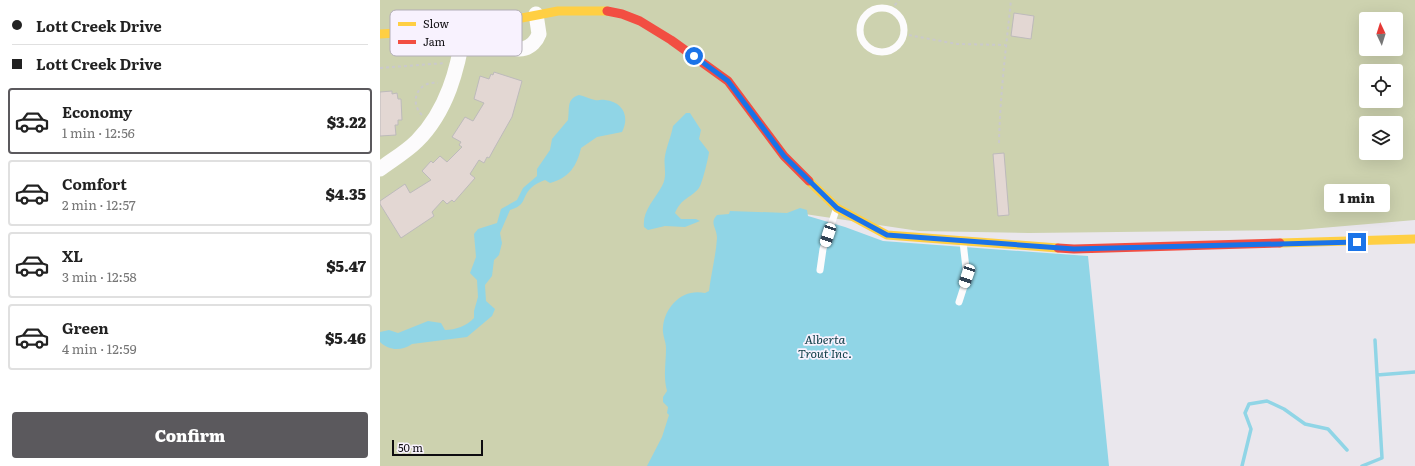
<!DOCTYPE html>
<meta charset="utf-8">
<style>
:root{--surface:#fff;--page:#f2f2f2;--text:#222;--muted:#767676;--line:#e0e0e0;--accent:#5b595d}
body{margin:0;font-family:Literata,serif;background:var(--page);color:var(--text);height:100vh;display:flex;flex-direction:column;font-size:15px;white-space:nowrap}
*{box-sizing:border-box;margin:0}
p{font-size:13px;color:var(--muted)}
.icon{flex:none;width:22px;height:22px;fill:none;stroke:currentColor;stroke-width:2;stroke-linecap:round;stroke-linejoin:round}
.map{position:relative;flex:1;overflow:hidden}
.side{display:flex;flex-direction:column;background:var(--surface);width:380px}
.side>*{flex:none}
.guide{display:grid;align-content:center;height:88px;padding:0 12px;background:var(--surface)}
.needle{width:26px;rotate:356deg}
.controls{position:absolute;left:979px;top:12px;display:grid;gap:8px}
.controls a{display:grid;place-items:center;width:44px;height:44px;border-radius:4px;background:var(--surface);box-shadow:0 4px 16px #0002;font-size:20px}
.scale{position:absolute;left:12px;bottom:10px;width:91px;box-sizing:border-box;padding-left:4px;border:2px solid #0e0c10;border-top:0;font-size:11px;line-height:14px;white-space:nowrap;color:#0e0c10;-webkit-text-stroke:3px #f8f2fe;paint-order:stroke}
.end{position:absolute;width:18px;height:18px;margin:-9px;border:5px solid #1a73e8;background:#fff;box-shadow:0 0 0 2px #fff}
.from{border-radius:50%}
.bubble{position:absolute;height:28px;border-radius:4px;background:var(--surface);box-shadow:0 4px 16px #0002;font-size:13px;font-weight:800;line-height:28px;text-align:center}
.car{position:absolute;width:12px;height:24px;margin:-12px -6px;border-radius:5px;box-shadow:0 0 3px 1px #0007;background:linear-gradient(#fff 24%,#345 0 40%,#fff 0 76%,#345 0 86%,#fff 0)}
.guide b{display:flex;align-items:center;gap:14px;height:38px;font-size:15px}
.guide b+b{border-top:1px solid var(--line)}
.guide i{width:10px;height:10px;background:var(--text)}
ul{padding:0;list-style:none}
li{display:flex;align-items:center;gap:12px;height:66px;margin:0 8px 6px;padding:0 4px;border:2px solid var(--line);border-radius:4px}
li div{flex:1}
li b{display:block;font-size:15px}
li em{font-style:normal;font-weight:800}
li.active{border-color:var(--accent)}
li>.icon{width:36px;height:36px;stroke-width:1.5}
.cta{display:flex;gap:8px;margin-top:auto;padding:8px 12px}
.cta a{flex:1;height:46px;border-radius:4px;background:var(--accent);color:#fff;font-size:16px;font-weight:800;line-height:46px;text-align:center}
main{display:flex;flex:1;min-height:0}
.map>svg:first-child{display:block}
.green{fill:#cdd2af;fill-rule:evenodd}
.water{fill:#90d5e6}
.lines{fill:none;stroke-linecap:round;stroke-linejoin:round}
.stream{stroke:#90d5e6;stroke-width:3.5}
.building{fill:#e3d7d3;stroke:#bdbabb}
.path{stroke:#cac9cb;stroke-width:2;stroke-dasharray:3 3;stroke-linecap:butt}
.lane{stroke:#fcfbfc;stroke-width:7}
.street{stroke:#fcfbfc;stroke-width:15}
.slow{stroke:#ffcf43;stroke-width:9}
.jam{stroke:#f24e42;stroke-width:9}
.route{stroke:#1a73e8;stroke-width:5}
.labels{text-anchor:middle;stroke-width:3.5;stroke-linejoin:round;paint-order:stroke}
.water-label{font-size:12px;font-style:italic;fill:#0c3b45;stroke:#f8f2fe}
.key{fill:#f8f2fe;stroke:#b2adb7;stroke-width:1}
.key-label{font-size:11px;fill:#0e0c10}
</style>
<main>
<section class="side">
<div class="guide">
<b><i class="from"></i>Lott Creek Drive</b>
<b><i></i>Lott Creek Drive</b>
</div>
<ul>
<li class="active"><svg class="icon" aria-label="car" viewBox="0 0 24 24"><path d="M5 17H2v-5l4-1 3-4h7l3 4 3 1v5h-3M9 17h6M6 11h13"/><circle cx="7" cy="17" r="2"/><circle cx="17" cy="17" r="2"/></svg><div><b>Economy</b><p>1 min · 12:56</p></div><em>$3.22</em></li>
<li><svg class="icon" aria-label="car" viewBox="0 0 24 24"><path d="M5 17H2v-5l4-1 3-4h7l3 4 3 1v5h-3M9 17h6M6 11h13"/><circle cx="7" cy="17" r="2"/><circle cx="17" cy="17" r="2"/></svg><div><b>Comfort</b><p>2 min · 12:57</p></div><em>$4.35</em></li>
<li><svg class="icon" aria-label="car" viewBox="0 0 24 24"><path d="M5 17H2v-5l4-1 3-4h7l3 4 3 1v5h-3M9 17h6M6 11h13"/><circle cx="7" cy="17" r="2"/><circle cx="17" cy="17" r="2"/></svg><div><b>XL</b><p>3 min · 12:58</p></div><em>$5.47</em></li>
<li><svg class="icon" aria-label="car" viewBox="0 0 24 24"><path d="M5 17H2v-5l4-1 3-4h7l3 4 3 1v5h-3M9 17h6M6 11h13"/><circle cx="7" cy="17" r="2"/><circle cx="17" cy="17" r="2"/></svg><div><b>Green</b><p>4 min · 12:59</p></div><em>$5.46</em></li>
</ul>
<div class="cta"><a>Confirm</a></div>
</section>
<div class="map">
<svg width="1035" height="466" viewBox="0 0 1035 466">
<rect width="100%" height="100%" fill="#eae7ed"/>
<path class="green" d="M0,0H1035V220L918,230L649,233L539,231L418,213L286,466H0ZM986,19H1016V49H986ZM986,71H1016V101H986ZM986,123H1016V153H986Z"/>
<path class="water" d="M199,95C204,96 210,99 215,100C218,101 221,99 225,100C243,102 250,116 242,132L217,137L201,148C197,166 189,178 170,183L165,180C160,182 155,184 151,188C141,198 147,205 130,210L120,233L122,243L119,255L114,260L112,276L105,285L106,301L115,309L112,316L87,337L32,344C22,351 9,351 0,342V332L9,330L18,333L48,321L61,323L65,330C75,330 87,326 94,318V311L98,297L97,280L90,273L96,257L94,234L98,229L117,223L121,209L137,200L143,188L157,176V169L170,150L172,139L188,120C190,108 186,99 199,95Z
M306,113H310L321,130L319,139L329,152C328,160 322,184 319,188C310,199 302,197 295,213L301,219H316L320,221L305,227L285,226L268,230L264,227C262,211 275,199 282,186C288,175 283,166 285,156C287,145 291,137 293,126Z
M420,208L427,210L428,216L465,227L503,241L708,256L729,466H267L282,437L289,415L287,413L288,407L283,402V397L287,391C283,376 286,364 286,348C286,341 282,335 283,327C285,306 303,288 325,293L329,291C331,274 336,255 337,238C337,228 329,223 337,215L349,214L350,211L407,213Z"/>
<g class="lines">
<path class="stream" d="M997,375L1035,372
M862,466L871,429L865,413L869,404L887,401L904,409L925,424L948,429L967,450
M982,466L1002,458L995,340"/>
</g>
<path class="building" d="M634,13L654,16L651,39L631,36Z
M114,72L142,81L132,117L115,147L109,158L107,157L104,163L99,160L90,174L95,178L74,202L72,200L67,204L63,200L52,212L54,216L21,238L0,204V201L25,184L30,193L51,180L42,171L51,161L53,163L60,156L67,162L82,147L79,145L81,142L72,137L85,117L93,121L104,103L94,99L100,76L109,79L111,74L113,75Z
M12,91V94L17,93L18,99H21L22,120H18V125H15L16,135L0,136V92Z
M624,153L629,215L618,216L613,154Z"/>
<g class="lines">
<path class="path" d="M511,10L519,0
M523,34L577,44L625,45
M0,68L65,63
M42,115C28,101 39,80 58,83
M619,143C620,95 626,48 631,0"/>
<path class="lane" d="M480 30a22 22 0 1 1 44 0a22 22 0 1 1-44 0Z
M440,270L443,249L456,210
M579,302L587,277L583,242"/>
<path class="street" d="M121,22C123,28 123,36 126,41C136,56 154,48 159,34L156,14
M0,169C12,160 26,152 37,141C67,111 78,69 84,29"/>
<path class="slow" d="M0,34L84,29L178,11H227
M429,181L457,208L507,235L678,248
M900,243L1035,239"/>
<path class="jam" d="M227,11L242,14L260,21L291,40L348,81L404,156L429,181
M678,248L694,249L900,243"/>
</g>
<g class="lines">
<path class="route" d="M314,56L348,81L404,156L457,208L507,235L694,249L977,242"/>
</g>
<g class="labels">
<g class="water-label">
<text x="445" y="344">Alberta<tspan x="445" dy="14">Trout Inc.</tspan></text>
</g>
</g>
<rect x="10" y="10" width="132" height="46" rx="6" class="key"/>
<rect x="18" y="22" width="18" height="4" fill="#ffcf43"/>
<rect x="18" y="40" width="18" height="4" fill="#f24e42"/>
<g class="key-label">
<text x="43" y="28">Slow</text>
<text x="43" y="46">Jam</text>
</g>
</svg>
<div class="controls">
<a><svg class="needle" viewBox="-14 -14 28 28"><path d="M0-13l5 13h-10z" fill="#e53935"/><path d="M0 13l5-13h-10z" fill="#767676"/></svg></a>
<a><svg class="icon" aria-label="locate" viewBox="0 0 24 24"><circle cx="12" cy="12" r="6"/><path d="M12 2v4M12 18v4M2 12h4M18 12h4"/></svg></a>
<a><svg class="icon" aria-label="layers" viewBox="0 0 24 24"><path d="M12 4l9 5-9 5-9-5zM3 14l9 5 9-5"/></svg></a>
</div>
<div class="scale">50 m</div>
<i class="end from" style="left:314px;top:56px"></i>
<i class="end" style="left:977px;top:242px"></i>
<div class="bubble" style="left:944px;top:184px;width:66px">1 min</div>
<i class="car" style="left:448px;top:235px;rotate:198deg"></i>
<i class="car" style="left:587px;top:276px;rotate:199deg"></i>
</div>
</main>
